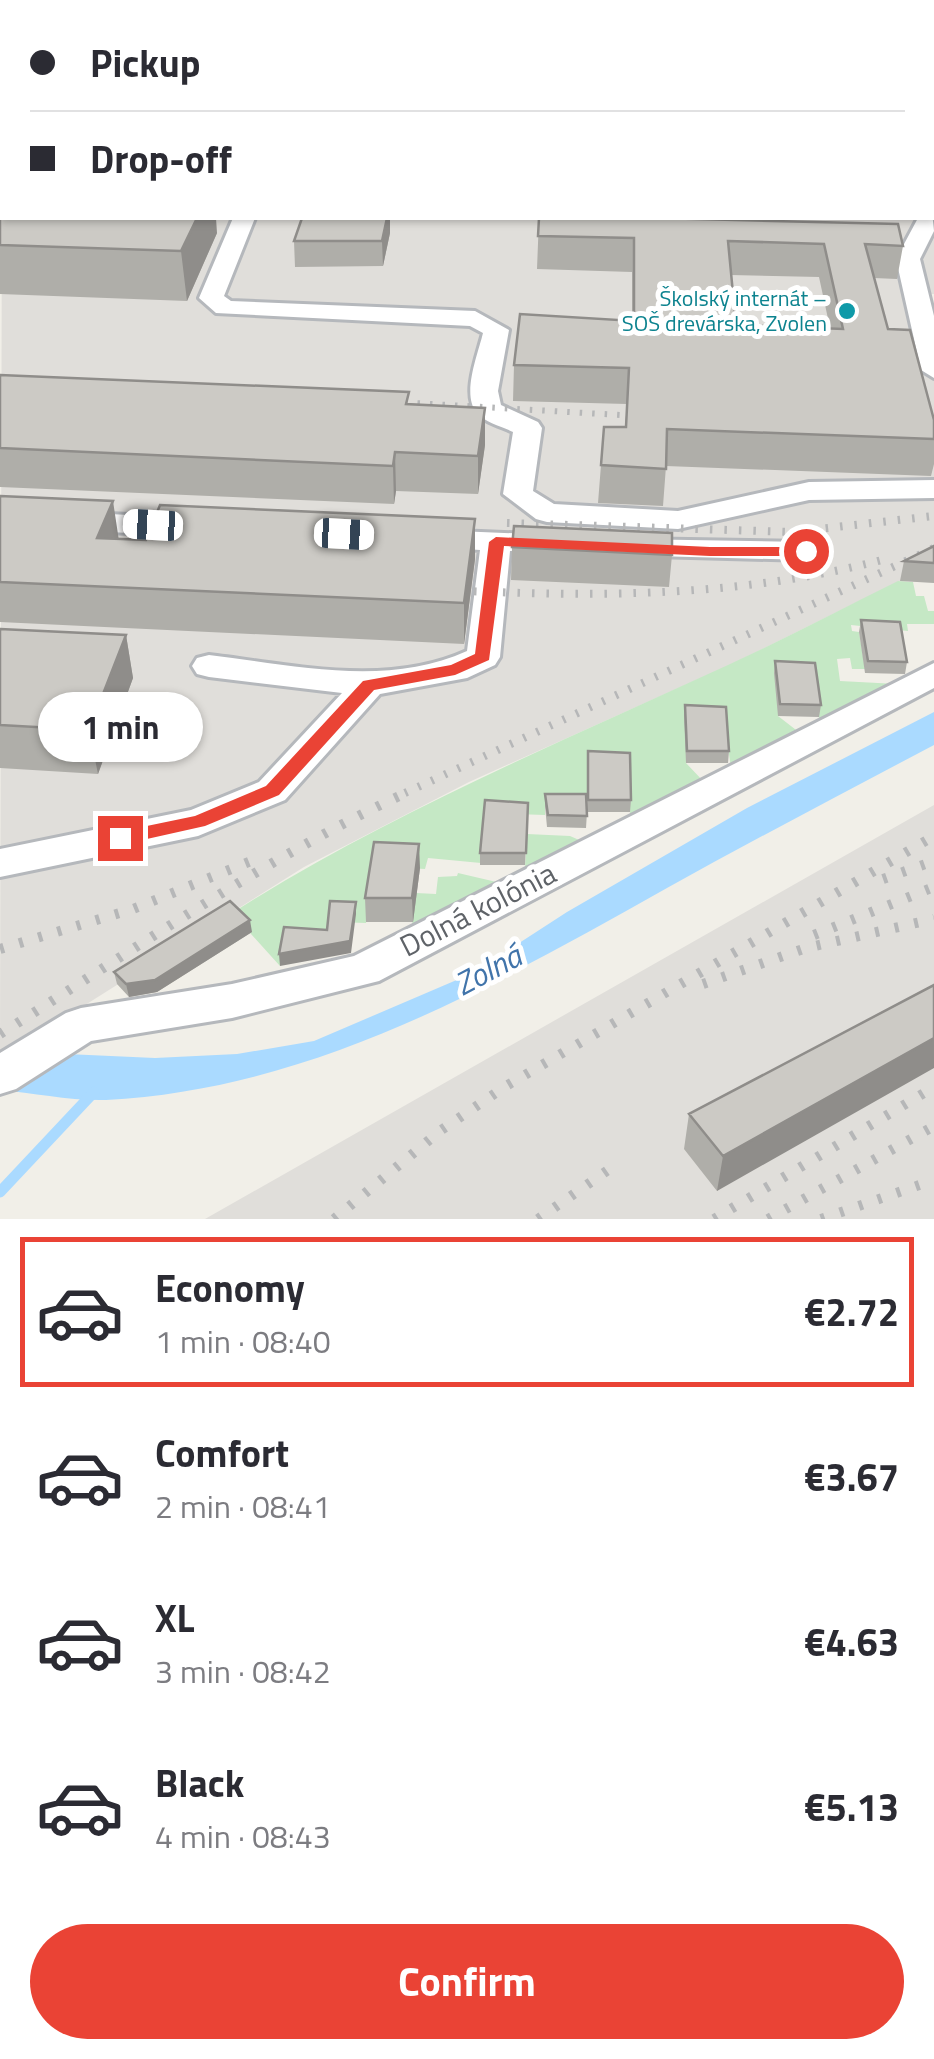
<!DOCTYPE html>
<meta charset="utf-8">
<style>
:root{--surface:#fff;--page:#f7f7f7;--text:#2b2b33;--muted:#7c7c81;--line:#e1e1e2;--accent:#ea4335}
body{margin:0;font-family:"Titillium Web",sans-serif;background:var(--page);color:var(--text);height:100vh;display:flex;flex-direction:column;font-size:38px;white-space:nowrap}
*{box-sizing:border-box;margin:0}
p{font-size:32px;color:var(--muted)}
.icon{flex:none;width:55px;height:55px;fill:none;stroke:currentColor;stroke-width:2;stroke-linecap:round;stroke-linejoin:round}
.map{position:relative;height:1219px;overflow:hidden}
.side{display:flex;flex-direction:column;background:var(--surface);flex:1}
.side>*{flex:none}
.banner{position:absolute;left:0px;top:0px;width:935px;height:220px;box-shadow:0 2px 8px #0004;display:grid;align-content:center;height:220px;padding:0 30px;background:var(--surface)}
.end{position:absolute;width:45px;height:45px;margin:-22px;border:12px solid #ea4335;background:#fff;box-shadow:0 0 0 5px #fff}
.from{border-radius:50%}
.bubble{position:absolute;height:70px;border-radius:35px;background:var(--surface);box-shadow:0 2px 8px #0004;font-size:32px;font-weight:700;line-height:70px;text-align:center}
.car{position:absolute;width:30px;height:60px;margin:-30px -15px;border-radius:12px;box-shadow:0 0 8px 2px #0007;background:linear-gradient(#fff 24%,#345 0 40%,#fff 0 76%,#345 0 86%,#fff 0)}
.banner b{display:flex;align-items:center;gap:35px;height:95px;font-size:38px}
.banner b+b{border-top:2px solid var(--line)}
.banner i{width:25px;height:25px;background:var(--text)}
ul{padding:18px 0 0;list-style:none}
li{display:flex;align-items:center;gap:30px;height:150px;margin:0 20px 15px;padding:0 10px;border:5px solid transparent;border-radius:0px}
li div{flex:1}
li b{display:block;font-size:38px}
li em{font-style:normal;font-weight:700}
li.selected{border-color:var(--accent)}
li>.icon{width:90px;height:90px;stroke-width:1.5}
.button{display:flex;gap:20px;margin-top:auto;padding:20px 30px}
.button a{flex:1;height:115px;border-radius:60px;background:var(--accent);color:#fff;font-size:40px;font-weight:700;line-height:115px;text-align:center}
.map>svg:first-child{display:block}
.industrial{fill:#e0deda}
.green{fill:#c5e8c5}
.water{fill:#aadaff}
.lines{fill:none;stroke-linecap:round;stroke-linejoin:round}
.stream{stroke:#aadaff;stroke-width:11}
.minor-casing{stroke:#b5b8bc;stroke-width:6}
.major-casing{stroke:#f2c960;stroke-width:6}
.minor{fill:#fff;fill-rule:evenodd}
.major{fill:#fff2af;fill-rule:evenodd}
.rail-far2{stroke:#b6b7b8;stroke-width:6;stroke-dasharray:2.5 10;stroke-linecap:butt}
.rail-far1{stroke:#b6b7b8;stroke-width:8;stroke-dasharray:2.5 12;stroke-linecap:butt}
.rail{stroke:#b6b7b8;stroke-width:10;stroke-dasharray:4 16;stroke-linecap:butt}
.wall{fill:#afaea9;fill-rule:evenodd}
.shaded-wall{fill:#8f8d8a}
.building{fill:#cccac5;stroke:#8f8d8a;stroke-width:2.5;fill-rule:evenodd}
.route{fill:#ea4335}
.culture-dot{fill:#0f9aa8;stroke:#fff;stroke-width:4}
.labels{text-anchor:middle;stroke-width:10;stroke-linejoin:round;paint-order:stroke}
.far-culture-label{font-size:22px;fill:#0d838f;stroke:#fff;text-anchor:end}
.near-street-label{font-size:30px;fill:#5f6368;stroke:#fff}
.near-water-label{font-size:32px;font-style:italic;fill:#4174aa;stroke:#fff}
</style>
<div class="map">
<svg width="934" height="1219" viewBox="0 0 934 1219">
<rect width="100%" height="100%" fill="#f1efe8"/>
<path class="industrial" d="M2,156V218L934,220V294H926L934,324V564L732,664L469,782L304,867L82,1007L32,1030L0,1051Z
M934,805V1219H205Z"/>
<path class="green" d="M898,581L913,582L916,596H924L928,611H934V624H907L908,631L851,625L852,631L859,632L865,669H852L850,658L837,659L840,681L897,684L824,722L819,718L813,675L778,716L800,733L731,768L724,719L686,763L704,782L634,818L630,814L629,765L588,763L586,819L545,806V815L486,813L481,863L428,858L425,869L375,866L366,923L336,922L333,942L286,939L280,966L232,913C389,813 559,743 728,665C785,639 841,609 898,581Z
M527,834L570,836L586,843L529,871L525,867Z
M458,873L505,884L418,929L412,925L416,893L436,894L438,877L457,876Z"/>
<path class="water" d="M934,712V745C845,792 755,839 667,888C490,987 313,1089 106,1100C71,1101 34,1093 0,1090V1051L155,1058L237,1054L314,1041L473,973L567,912L747,808Z"/>
<g class="lines">
<path class="stream" d="M0,1192L94,1092"/>
<defs>
<path id="minor" d="M425,0H446L448,2H427Z
M0,73L2,74V86L0,85Z
M0,171L2,172V185H0Z
M932,212L934,231L920,259L934,316V378L921,370L896,259L918,218H932Z
M233,218H255L224,296L231,301L475,311L509,330L498,391L501,405L538,422L542,428L533,491L554,504L678,511L809,482L934,480V498L809,500L678,529L547,522L536,519L503,494L513,432C503,427 484,422 477,413C461,395 478,354 483,333L470,326L216,313L199,298Z
M0,509L195,518L206,521L210,527L206,533L195,536L0,527Z
M434,530L555,535L566,537L570,544L566,551H510L500,657L495,665L467,678L380,694L285,800L198,836L0,877V849L191,810L259,782L342,693L209,677L197,674L192,666L197,658L209,655C294,665 386,688 467,651L480,550L423,546L419,539L423,532Z
M629,539L806,542L817,544L822,551L817,558L806,560L618,555L614,548L618,541Z
M934,663V688L379,981L232,1018L91,1041L16,1089L0,1094V1053L66,1013L81,1008L232,984L354,956Z"/>
<path id="major" d="M932,82H934V98H932Z
M0,137H2V153H0Z"/>
</defs>
<use href="#minor" class="minor-casing"/>
<use href="#major" class="major-casing"/>
<use href="#minor" class="minor"/>
<use href="#major" class="major"/>
<path class="rail-far2" d="M380,401L654,417"/>
<path class="rail-far1" d="M507,523L792,532L934,516
M445,590C594,597 737,598 882,560
M405,793L934,548"/>
<path class="rail" d="M883,879L934,861
M814,935L934,887
M0,949L133,909L261,857
M703,984L806,948L934,919
M0,1034C134,950 266,857 410,791
M334,1219L440,1131L506,1086L934,836
M538,1219L611,1168
M714,1219L934,1087
M768,1219L934,1126
M821,1219L934,1180"/>
</g>
<path class="wall" d="M637,0H745L744,2H638Z
M792,0H929L928,2H819Z
M0,179L217,233L187,301L0,294Z
M302,218H390V233L383,266L295,267L294,241Z
M539,218L903,246L897,279L874,278L888,329L934,420V464L931,476L666,466L663,506L598,503L601,465L625,427L627,404L513,401L514,365L632,320V272L537,269ZM731,275L819,277L830,328L736,325Z
M0,375L409,404L485,408V445L478,494L396,491L394,504L0,487Z
M0,496L119,539L146,540L475,519V559L464,644L0,622Z
M934,546V583L900,581L904,561Z
M512,547L672,555L669,587L511,580Z
M861,620L907,662L905,674L865,673L859,632Z
M0,629L126,635L133,678L98,774L0,768Z
M775,661L821,705L819,717L778,716L774,673Z
M685,705L729,751L728,763H686L684,716Z
M588,751L631,800L630,812H587L586,828L547,827L545,806V794L587,812Z
M528,803L525,865H480V853Z
M420,868L413,922H366L365,898Z
M252,932L157,992L129,997L117,984L114,972Z
M934,985L717,1191L684,1149L689,1114Z"/>
<path class="shaded-wall" d="M197,218H216L217,233L187,301L181,251Z
M387,218H390V233L383,266L382,241Z
M485,408V445L478,494V456Z
M395,452L396,491L394,504L393,466Z
M113,501L119,541L97,538Z
M475,519V559L464,644V603Z
M126,635L133,678L98,774L89,730Z
M419,844L420,868L413,922L412,898Z
M356,902V914L351,953L280,966L279,954L350,941Z
M250,920L252,932L157,992L129,997L126,984Z
M934,1038V1068L717,1191L723,1156Z"/>
<path class="building" d="M822,0H866V2H821Z
M0,179H2V218H197L181,251L0,245Z
M302,218H387L382,241H294Z
M539,218H656L898,224L903,246L865,244L888,329L910,330L934,420V439L667,429L666,469L601,465L604,427H626L629,368L514,365L520,314L634,321V238L538,236ZM728,241L824,244L843,329L736,325Z
M0,375L409,392L406,404L485,408L478,456L395,452L393,466L0,448Z
M0,496L113,501L97,538L146,540L160,505L475,519L464,603L0,582Z
M514,526L672,533V555L512,547Z
M934,546V563L904,561Z
M861,620L900,622L907,662L868,661Z
M0,629L126,635L89,730L0,725Z
M775,661L815,663L821,705L780,704Z
M685,705L726,707L729,751H687Z
M588,751L630,753L631,800H588Z
M545,794H586L587,816L548,815Z
M485,800L528,803L526,853H480Z
M374,842L419,844L412,898H365Z
M230,901L250,920L155,980L126,984L114,972Z
M330,901L356,902L350,941L279,954L284,927L327,930Z
M934,985V1038L723,1156L689,1114Z"/>
<path class="route" d="M496,537L710,547H806L814,551L806,556H710L504,546L489,660L455,675L374,690L279,795L205,826L120,845L113,843V833L195,816L266,786L363,681L451,665L475,654L489,542Z"/>
<circle class="culture-dot" cx="847" cy="311" r="10"/>
<g class="labels">
<g class="far-culture-label">
<text x="827" y="306">Školský internát –<tspan x="827" dy="25">SOŠ drevárska, Zvolen</tspan></text>
</g>
<g class="near-street-label">
<text transform="translate(478 910) rotate(-27)" y="10">Dolná kolónia</text>
</g>
<g class="near-water-label">
<text transform="translate(488 970) rotate(-28)" y="11">Zolná</text>
</g>
</g>
</svg>
<i class="end from" style="left:806px;top:551px"></i>
<i class="end" style="left:120px;top:838px"></i>
<div class="bubble" style="left:38px;top:692px;width:165px">1 min</div>
<i class="car" style="left:153px;top:525px;rotate:273deg"></i>
<i class="car" style="left:344px;top:534px;rotate:93deg"></i>
<div class="banner">
<b><i class="from"></i>Pickup</b>
<b><i></i>Drop-off</b>
</div>
</div>
<section class="side">
<ul>
<li class="selected"><svg class="icon" aria-label="car" viewBox="0 0 24 24"><path d="M5 17H2v-5l4-1 3-4h7l3 4 3 1v5h-3M9 17h6M6 11h13"/><circle cx="7" cy="17" r="2"/><circle cx="17" cy="17" r="2"/></svg><div><b>Economy</b><p>1 min · 08:40</p></div><em>€2.72</em></li>
<li><svg class="icon" aria-label="car" viewBox="0 0 24 24"><path d="M5 17H2v-5l4-1 3-4h7l3 4 3 1v5h-3M9 17h6M6 11h13"/><circle cx="7" cy="17" r="2"/><circle cx="17" cy="17" r="2"/></svg><div><b>Comfort</b><p>2 min · 08:41</p></div><em>€3.67</em></li>
<li><svg class="icon" aria-label="car" viewBox="0 0 24 24"><path d="M5 17H2v-5l4-1 3-4h7l3 4 3 1v5h-3M9 17h6M6 11h13"/><circle cx="7" cy="17" r="2"/><circle cx="17" cy="17" r="2"/></svg><div><b>XL</b><p>3 min · 08:42</p></div><em>€4.63</em></li>
<li><svg class="icon" aria-label="car" viewBox="0 0 24 24"><path d="M5 17H2v-5l4-1 3-4h7l3 4 3 1v5h-3M9 17h6M6 11h13"/><circle cx="7" cy="17" r="2"/><circle cx="17" cy="17" r="2"/></svg><div><b>Black</b><p>4 min · 08:43</p></div><em>€5.13</em></li>
</ul>
<div class="button"><a>Confirm</a></div>
</section>
